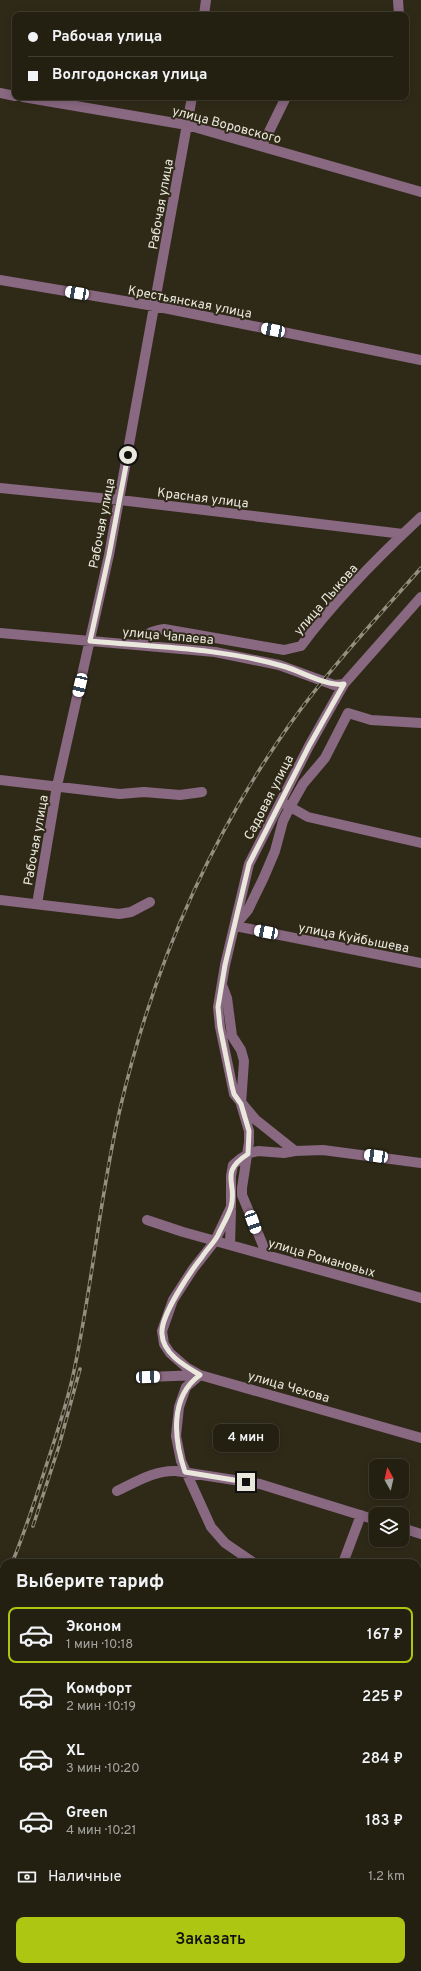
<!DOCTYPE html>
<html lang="ru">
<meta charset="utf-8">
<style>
:root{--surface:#232012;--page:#2f2d20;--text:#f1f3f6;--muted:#a3a39f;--line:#403e32;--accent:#acc612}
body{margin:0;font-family:Overpass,sans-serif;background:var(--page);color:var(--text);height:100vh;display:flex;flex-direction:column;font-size:15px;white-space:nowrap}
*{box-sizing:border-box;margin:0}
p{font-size:13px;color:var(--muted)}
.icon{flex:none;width:22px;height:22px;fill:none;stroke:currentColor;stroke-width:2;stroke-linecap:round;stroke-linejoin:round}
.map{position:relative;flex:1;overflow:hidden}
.panel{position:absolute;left:0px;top:1559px;width:421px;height:412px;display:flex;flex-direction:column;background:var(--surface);border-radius:12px 12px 0 0;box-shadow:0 2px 10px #0003,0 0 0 1px var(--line)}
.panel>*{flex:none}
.guide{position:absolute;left:12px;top:12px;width:397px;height:88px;border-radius:8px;box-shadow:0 2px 10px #0003,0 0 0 1px var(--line);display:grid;align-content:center;height:88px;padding:0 16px;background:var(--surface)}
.needle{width:26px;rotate:352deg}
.buttons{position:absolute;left:369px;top:1459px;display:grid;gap:8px}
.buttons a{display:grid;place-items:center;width:40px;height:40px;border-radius:8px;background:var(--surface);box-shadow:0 2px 10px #0003,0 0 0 1px var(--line);font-size:20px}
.end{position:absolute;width:18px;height:18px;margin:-9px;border:5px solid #eae7dc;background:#111;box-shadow:0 0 0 2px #111}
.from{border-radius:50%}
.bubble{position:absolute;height:28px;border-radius:8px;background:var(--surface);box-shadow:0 2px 10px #0003,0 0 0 1px var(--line);font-size:13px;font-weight:600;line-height:28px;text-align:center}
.car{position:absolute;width:12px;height:24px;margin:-12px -6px;border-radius:5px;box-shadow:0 0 3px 1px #0007;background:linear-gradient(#fff 24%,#345 0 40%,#fff 0 76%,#345 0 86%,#fff 0)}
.guide b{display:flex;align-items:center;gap:14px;height:38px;font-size:15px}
.guide b+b{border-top:1px solid var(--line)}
.guide i{width:10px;height:10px;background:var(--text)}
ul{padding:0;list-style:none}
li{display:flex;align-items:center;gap:12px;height:56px;margin:0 8px 6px;padding:0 8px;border:2px solid transparent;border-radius:8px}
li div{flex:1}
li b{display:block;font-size:15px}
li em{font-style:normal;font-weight:600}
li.active{border-color:var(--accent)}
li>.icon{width:36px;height:36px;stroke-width:1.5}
h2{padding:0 16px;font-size:18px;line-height:48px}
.pay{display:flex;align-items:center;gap:10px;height:44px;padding:0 16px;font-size:15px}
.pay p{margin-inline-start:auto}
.action{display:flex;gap:8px;margin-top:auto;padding:8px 16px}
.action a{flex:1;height:46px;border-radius:8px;background:var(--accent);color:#111;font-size:16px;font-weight:600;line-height:46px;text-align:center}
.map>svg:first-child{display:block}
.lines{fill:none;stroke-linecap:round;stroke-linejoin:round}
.minor{stroke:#896881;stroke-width:10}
.rail-casing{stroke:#938f81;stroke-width:3.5}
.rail{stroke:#2f2a18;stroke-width:2;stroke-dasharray:6;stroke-linecap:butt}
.route{stroke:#eae7dc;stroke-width:5}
.labels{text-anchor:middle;stroke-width:4;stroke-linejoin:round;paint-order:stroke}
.street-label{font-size:13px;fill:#eae7dc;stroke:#2f2a18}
</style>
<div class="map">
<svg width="421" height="1971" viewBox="0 0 421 1971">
<rect width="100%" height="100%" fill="#2f2a18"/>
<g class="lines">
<path class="minor" d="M398,0L399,15
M204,15L206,0
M0,93L15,96
M23,97L187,125L421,192
M262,146L286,97
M0,280L154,306L421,360
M0,488L120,500L403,534
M0,633L215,652L279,665L334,685L344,684
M141,645C145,633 151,631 164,629L284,650L301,646C336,599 378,557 421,517
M0,780L120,794L144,792L180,795L202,792
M285,804L308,817L421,843
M0,900L119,914L131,912L150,902
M37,904L57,786L109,555L192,97
M237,923L248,910L264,877L275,851L283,821L290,807L303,784L325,758L348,713L371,720L421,723
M235,926L421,963
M222,985L227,998L232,1036L241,1050L244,1061L241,1104L249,1131V1142L242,1188V1195L267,1255
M295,1151L256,1120L234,1094L220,1027L218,1007L225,965L249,864L309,746L344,684L421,597
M147,1220L183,1232L421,1298
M230,1245L231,1211
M148,1377L200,1375L421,1438
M117,1491C136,1482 155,1470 176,1471L260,1484L376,1520
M402,1528L421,1534
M254,1563L225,1543L211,1527L181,1461L176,1436L179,1407L186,1387L200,1375L186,1367L170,1353L164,1344L162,1331L173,1300L193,1269L215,1241L231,1207V1176L233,1165L240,1159L250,1153L258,1151L284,1153L295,1151L323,1150L421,1163
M343,1563L361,1515
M417,1628L421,1630"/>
<defs>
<path id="rail" d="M33,1526L59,1446L80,1369
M12,1563C27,1527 38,1491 50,1454C58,1430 66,1405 72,1380C92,1291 99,1199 120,1109C152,971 208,840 290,724C329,669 376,619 421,568
M0,1588L4,1579
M0,1600L4,1592"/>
</defs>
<use href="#rail" class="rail-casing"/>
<use href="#rail" class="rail"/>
</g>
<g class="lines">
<path class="route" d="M128,455L109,555L90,641C155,647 223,648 286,667C302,672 329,687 344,684L309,746L249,864L225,965L218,1007L220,1027L232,1086L234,1094L241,1104L249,1131L248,1154C218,1173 238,1183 231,1207C228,1217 222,1226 218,1235C214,1243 207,1249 202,1257C190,1272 160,1316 162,1334C163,1354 185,1366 200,1375C169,1397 174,1440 185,1472L246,1482"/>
</g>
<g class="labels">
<g class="street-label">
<text transform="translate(227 124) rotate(15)" y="5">улица Воровского</text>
<text transform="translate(160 204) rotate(-80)" y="5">Рабочая улица</text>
<text transform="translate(190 301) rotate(11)" y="5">Крестьянская улица</text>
<text transform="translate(203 497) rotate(7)" y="5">Красная улица</text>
<text transform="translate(101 523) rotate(-79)" y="5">Рабочая улица</text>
<text transform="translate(325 599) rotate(-49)" y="5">улица Лыкова</text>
<text transform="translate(168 635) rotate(5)" y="5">улица Чапаева</text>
<text transform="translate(268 797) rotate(-63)" y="5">Садовая улица</text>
<text transform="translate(35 840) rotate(-80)" y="5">Рабочая улица</text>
<text transform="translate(354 937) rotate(11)" y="5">улица Куйбышева</text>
<text transform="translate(322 1257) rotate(16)" y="5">улица Романовых</text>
<text transform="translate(289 1386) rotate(16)" y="5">улица Чехова</text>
</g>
</g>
</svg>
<div class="buttons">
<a><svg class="needle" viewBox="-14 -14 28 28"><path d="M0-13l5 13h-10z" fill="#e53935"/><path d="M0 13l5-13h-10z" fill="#a3a39f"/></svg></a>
<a><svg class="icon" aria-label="layers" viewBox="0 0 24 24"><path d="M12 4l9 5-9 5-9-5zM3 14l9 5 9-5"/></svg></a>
</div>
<i class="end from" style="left:128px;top:455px"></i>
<i class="end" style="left:246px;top:1482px"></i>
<div class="bubble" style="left:213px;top:1424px;width:66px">4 мин</div>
<i class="car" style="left:77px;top:293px;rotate:280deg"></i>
<i class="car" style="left:273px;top:330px;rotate:281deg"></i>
<i class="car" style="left:80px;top:685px;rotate:193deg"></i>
<i class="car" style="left:266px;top:932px;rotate:281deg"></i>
<i class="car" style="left:376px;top:1156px;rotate:278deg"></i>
<i class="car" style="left:253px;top:1222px;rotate:160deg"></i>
<i class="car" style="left:148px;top:1377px;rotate:88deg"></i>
<div class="guide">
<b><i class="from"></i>Рабочая улица</b>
<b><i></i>Волгодонская улица</b>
</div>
<section class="panel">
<h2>Выберите тариф</h2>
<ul>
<li class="active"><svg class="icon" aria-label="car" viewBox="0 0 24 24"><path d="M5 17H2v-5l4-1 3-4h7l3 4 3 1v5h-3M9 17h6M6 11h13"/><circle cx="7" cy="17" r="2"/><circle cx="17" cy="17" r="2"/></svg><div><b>Эконом</b><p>1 мин · 10:18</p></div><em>167 ₽</em></li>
<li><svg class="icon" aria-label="car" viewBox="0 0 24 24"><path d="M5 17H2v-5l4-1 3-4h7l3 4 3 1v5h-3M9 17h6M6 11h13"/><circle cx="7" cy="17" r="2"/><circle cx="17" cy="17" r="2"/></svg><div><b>Комфорт</b><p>2 мин · 10:19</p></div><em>225 ₽</em></li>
<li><svg class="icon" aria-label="car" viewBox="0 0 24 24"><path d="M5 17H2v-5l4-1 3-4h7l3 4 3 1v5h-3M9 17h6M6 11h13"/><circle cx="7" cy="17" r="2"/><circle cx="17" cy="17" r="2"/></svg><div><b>XL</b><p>3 мин · 10:20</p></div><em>284 ₽</em></li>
<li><svg class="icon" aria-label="car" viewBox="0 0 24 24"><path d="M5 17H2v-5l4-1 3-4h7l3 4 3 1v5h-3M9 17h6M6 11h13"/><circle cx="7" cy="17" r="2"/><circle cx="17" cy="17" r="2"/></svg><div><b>Green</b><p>4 мин · 10:21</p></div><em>183 ₽</em></li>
</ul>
<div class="pay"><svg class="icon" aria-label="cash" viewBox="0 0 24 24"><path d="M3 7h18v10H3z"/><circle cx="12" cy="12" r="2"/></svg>Наличные<p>1.2 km</p></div>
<div class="action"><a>Заказать</a></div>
</section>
</div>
